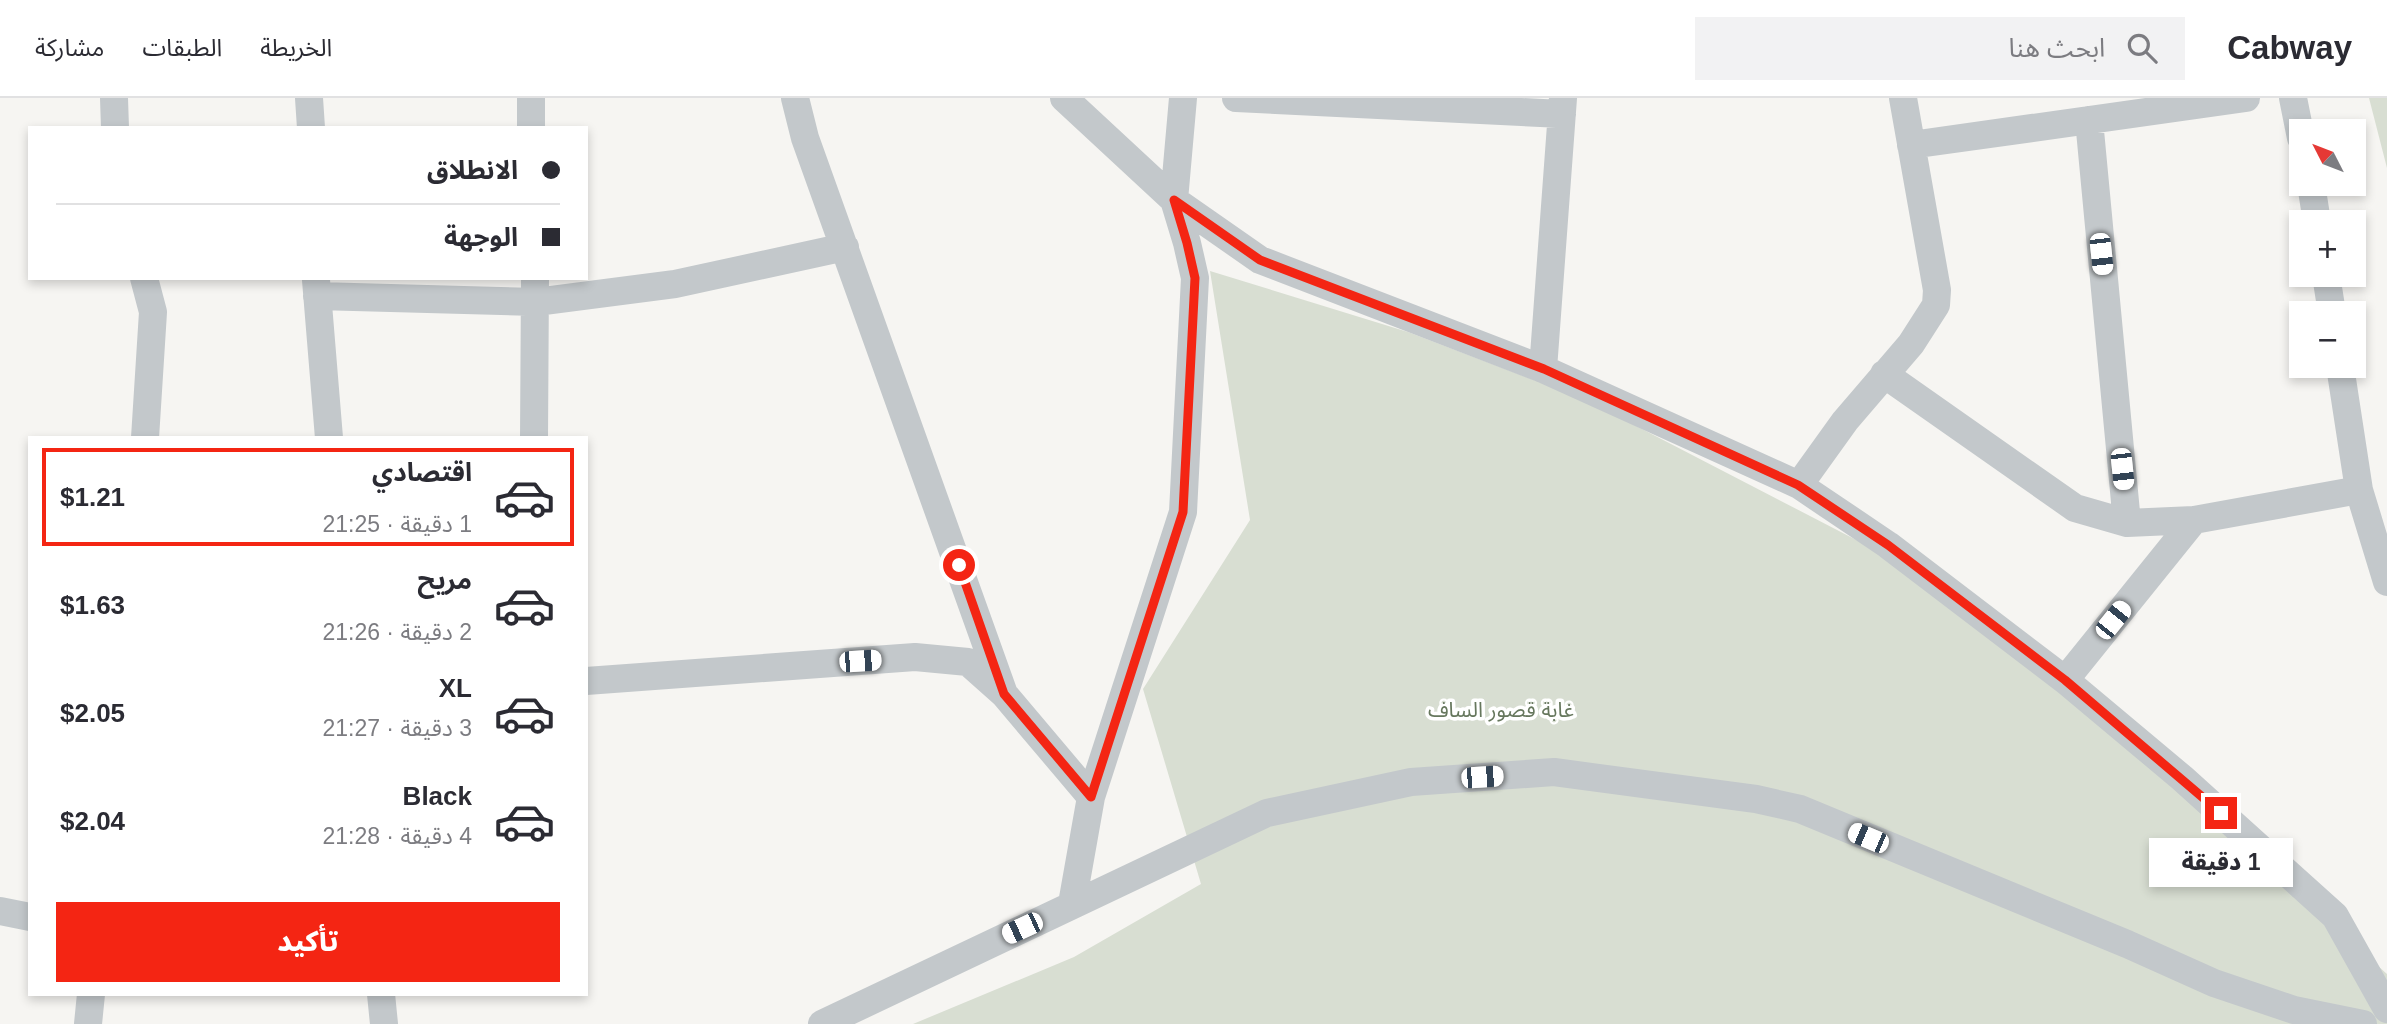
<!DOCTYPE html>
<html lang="ar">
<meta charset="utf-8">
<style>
:root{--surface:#fff;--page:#f2f2f3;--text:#2b2b33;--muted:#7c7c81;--line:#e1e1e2;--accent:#f42513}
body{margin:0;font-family:Helvetica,"Noto Sans Arabic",sans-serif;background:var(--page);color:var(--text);direction:rtl;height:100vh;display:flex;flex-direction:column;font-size:26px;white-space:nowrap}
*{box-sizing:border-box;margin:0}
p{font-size:23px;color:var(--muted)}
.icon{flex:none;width:38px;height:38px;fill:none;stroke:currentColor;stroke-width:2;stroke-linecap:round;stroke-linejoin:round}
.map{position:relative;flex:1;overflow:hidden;direction:ltr}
.panel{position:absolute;left:28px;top:338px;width:560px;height:560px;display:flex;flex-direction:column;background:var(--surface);border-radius:0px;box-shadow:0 4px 10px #0003;direction:rtl}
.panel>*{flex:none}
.banner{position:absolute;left:28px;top:28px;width:560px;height:154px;border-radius:0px;box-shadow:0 4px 10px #0003;direction:rtl;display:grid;align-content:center;height:154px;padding:0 28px;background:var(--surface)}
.needle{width:46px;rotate:312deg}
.controls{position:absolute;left:2289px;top:21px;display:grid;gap:14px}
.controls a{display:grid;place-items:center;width:77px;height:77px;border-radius:0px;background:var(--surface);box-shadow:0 4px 10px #0003;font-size:35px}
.end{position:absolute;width:32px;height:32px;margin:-16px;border:9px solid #f42513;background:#fff;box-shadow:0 0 0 4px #fff}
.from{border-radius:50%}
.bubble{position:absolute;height:49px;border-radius:0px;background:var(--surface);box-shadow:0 4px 10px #0003;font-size:23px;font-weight:800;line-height:49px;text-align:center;direction:rtl}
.car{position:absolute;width:21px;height:42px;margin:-21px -10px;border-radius:9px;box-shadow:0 0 5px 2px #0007;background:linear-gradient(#fff 24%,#345 0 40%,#fff 0 76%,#345 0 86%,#fff 0)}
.banner b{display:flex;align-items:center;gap:24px;height:66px;font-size:26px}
.banner b+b{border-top:2px solid var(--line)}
.banner i{width:18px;height:18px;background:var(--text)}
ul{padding:12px 0 0;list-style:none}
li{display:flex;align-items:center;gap:21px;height:98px;margin:0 14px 10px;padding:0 14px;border:4px solid transparent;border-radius:0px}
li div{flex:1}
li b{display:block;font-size:26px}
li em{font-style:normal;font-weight:800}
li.active{border-color:var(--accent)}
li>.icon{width:63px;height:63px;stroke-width:1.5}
.primary-button{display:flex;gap:14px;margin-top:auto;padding:14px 28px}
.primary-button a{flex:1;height:80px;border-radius:0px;background:var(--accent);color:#fff;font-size:28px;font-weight:800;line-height:80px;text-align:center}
header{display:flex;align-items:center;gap:42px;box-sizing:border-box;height:98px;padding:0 35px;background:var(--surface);border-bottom:2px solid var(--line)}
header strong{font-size:33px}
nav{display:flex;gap:38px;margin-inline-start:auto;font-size:24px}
.search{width:490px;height:63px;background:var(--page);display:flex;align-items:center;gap:18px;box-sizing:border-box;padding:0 24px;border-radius:0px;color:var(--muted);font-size:26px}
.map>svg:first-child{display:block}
.green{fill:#d8ded2}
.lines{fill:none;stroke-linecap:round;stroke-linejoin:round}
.street{stroke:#c3c8cb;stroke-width:28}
.route{stroke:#f42513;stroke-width:9}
.labels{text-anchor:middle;stroke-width:7;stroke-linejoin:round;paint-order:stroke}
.park-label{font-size:21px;fill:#66775d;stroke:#fff}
</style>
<header>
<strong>Cabway</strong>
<div class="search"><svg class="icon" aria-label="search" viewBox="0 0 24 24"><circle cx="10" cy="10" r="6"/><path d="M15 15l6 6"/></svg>ابحث هنا</div>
<nav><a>الخريطة</a><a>الطبقات</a><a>مشاركة</a></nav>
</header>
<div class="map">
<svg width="2387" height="926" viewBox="0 0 2387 926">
<rect width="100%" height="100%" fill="#f6f5f2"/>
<path class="green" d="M2369,0H2387V70Z
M1210,173L1408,234L1586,302L1866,447L2074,599L2387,876V926H913L1074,859L1201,786L1143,591L1250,422Z"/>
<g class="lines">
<path class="street" d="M114,0L115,30
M309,0L311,30
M795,0L805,40L1004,596
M1064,0L1174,102L1183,0
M1236,0L1562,16
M2293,0L2301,40
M2089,22L2127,425
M531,30V0
M1911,47L2246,0
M2311,86L2317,124
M2326,177L2332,215
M144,180L153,214L145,340
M316,182L329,340
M317,198L536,204L675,186L845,149
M2340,268L2359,392L2387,484
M1543,271L1563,0
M1884,276L2075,410L2127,425L2194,422L2359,392
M534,340L535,180
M1799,387L1845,323L1911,246L1936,207L1937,192L1903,0
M2065,582L2194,422
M586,583L915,559L968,564L1004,596L1091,699
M1072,806L1091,699L1183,414L1195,180L1187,145L1174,102L1260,162L1543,271L1799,387L1888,447L2065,582L2182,680L2335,818L2387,911
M0,813L30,819
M381,896L384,926
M88,926L91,896
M822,926L1267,715L1411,684L1554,674L1756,701L1800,711L2127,846L2214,885L2294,912L2363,926"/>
</g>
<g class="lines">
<path class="route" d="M959,467L1004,596L1091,699L1183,414L1195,180L1187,145L1174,102L1260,162L1544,271L1798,387L1888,447L2065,582L2221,715"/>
</g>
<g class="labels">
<g class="park-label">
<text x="1501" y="619">غابة قصور الساف</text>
</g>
</g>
</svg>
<div class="controls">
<a><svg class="needle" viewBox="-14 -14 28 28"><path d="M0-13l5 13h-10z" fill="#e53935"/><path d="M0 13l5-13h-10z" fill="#7c7c81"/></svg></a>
<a>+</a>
<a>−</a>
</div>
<i class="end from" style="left:959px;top:467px"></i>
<i class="end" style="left:2221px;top:715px"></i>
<div class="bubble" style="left:2149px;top:740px;width:144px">1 دقيقة</div>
<i class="car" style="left:2101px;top:156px;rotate:174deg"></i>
<i class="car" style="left:2122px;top:371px;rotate:174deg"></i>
<i class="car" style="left:2113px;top:522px;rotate:39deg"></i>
<i class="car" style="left:860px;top:563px;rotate:86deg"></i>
<i class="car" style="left:1482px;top:679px;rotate:86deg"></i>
<i class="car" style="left:1868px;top:740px;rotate:293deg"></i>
<i class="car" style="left:1022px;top:830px;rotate:245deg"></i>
<div class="banner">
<b><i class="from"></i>الانطلاق</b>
<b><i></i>الوجهة</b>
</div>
<section class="panel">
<ul>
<li class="active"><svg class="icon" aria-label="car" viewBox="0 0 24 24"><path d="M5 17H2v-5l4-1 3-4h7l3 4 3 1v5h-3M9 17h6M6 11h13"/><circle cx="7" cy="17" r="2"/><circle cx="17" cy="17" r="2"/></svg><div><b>اقتصادي</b><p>1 دقيقة · 21:25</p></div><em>$1.21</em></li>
<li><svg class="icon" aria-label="car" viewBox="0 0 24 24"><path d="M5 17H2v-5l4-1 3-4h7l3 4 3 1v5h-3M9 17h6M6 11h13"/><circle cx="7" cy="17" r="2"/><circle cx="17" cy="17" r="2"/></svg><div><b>مريح</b><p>2 دقيقة · 21:26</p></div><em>$1.63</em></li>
<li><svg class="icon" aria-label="car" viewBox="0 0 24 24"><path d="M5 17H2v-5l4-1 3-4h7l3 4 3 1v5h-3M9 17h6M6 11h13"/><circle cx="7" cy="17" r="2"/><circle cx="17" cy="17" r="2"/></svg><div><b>XL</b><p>3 دقيقة · 21:27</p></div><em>$2.05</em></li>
<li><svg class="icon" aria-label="car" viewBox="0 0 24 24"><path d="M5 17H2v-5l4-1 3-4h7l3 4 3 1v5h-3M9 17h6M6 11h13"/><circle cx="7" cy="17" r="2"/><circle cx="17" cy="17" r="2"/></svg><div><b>Black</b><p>4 دقيقة · 21:28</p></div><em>$2.04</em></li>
</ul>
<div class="primary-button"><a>تأكيد</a></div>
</section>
</div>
